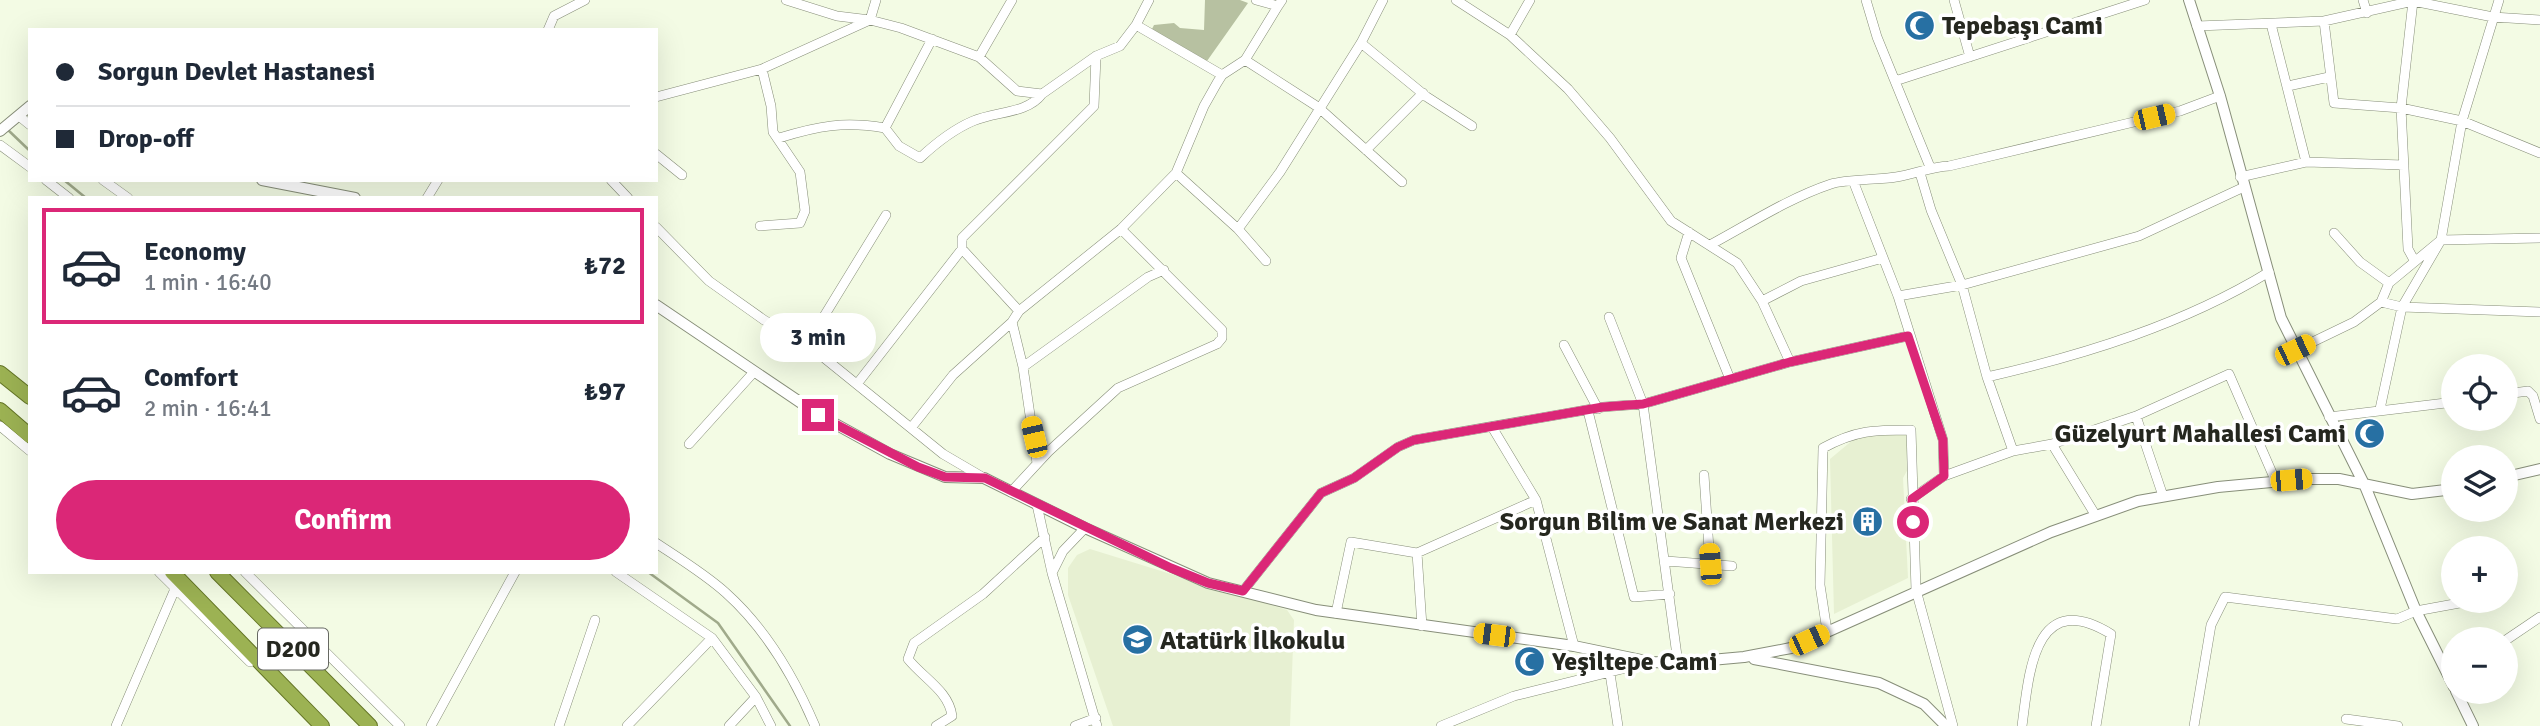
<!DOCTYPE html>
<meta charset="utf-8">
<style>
:root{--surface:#fff;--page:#f6f6f7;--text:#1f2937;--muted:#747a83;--line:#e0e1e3;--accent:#db2777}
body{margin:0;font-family:Signika,sans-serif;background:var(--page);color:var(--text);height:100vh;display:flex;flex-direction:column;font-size:26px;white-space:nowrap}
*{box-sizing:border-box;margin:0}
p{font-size:23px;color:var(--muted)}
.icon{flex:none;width:38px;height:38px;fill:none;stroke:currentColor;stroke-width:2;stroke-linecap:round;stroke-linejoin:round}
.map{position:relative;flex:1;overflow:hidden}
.sheet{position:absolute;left:28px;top:196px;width:630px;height:378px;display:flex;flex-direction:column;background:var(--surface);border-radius:0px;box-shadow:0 7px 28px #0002}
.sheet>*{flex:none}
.top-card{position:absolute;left:28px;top:28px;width:630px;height:154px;border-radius:0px;box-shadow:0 7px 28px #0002;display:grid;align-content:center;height:154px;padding:0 28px;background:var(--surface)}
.tools{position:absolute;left:2441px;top:354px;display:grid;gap:14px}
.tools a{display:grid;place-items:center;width:77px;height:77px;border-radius:50%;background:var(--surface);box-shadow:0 7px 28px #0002;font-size:35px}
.end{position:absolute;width:32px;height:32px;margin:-16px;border:9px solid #db2777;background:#fff;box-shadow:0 0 0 4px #fff}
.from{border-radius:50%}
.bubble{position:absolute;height:49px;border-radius:24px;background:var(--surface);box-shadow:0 7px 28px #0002;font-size:23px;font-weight:700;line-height:49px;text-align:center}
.car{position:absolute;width:21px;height:42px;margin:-21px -10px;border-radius:9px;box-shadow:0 0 5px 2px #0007;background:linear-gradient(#f5c518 24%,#345 0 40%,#f5c518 0 76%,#345 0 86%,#f5c518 0)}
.top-card b{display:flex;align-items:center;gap:24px;height:66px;font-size:26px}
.top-card b+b{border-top:2px solid var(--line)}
.top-card i{width:18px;height:18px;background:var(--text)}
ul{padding:12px 0 0;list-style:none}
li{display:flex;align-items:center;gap:21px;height:116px;margin:0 14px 10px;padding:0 14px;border:4px solid transparent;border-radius:0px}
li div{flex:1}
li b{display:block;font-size:26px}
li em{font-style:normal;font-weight:700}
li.selected{border-color:var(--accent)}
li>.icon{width:63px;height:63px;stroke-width:1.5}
.primary-button{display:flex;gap:14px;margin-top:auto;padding:14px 28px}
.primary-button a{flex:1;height:80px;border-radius:42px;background:var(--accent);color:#fff;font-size:28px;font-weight:700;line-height:80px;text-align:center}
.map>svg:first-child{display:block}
.built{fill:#e7f0d2}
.forest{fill:#b7c1a1}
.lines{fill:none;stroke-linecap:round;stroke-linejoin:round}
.stream{stroke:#a0aa8b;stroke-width:2.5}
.minor-casing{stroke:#878e79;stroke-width:10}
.tertiary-casing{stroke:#878e79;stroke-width:12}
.trunk-casing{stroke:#637425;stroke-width:16}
.minor{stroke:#fff;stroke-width:9}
.tertiary{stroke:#fff;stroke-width:10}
.trunk{stroke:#9cb253;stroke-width:14}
.route{stroke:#db2777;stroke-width:9}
.labels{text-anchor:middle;stroke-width:7;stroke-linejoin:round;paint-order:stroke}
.shield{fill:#fff;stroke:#666862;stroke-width:2}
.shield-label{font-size:24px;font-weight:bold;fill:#25271f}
.poi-label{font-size:26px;font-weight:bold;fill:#25271f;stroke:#fff;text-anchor:start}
</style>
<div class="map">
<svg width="2540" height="726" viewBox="0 0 2540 726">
<rect width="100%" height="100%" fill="#f3fbe4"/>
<path class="built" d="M1860,434H1906L1909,467L1903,478L1908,578L1834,614L1830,459Z
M1090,549L1287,610L1294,620L1290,726H1113L1068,595V568L1077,555Z"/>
<path class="forest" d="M1205,0H1240L1248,3L1207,61L1152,29L1154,25L1174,23L1180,28L1204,30Z"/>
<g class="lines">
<path class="stream" d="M7,129L30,151
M64,180L86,198
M648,572L718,623L790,726"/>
<defs>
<path id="minor" d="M786,0L837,16L870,20L876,0
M1256,0L1278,6L1282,0
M1456,0L1510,35L1568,89L1610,138L1671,221L1737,263L1762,301L1790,362
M1866,0L1877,37L1930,167
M1954,0L1970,57
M2363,0L2367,13
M2413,1L2401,108L2408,249L2414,260
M2324,21L2334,103L2401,108L2462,121L2540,153
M2271,24L2306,162
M1136,25L1222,75
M2197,26L2324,21L2413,1L2493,17L2540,20
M548,30L554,16L585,0
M1510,35L1530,0
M1361,43L1427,97L1472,126
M979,57L1012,0
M1245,60L1318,107L1402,182
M1895,81L2145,0
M2288,86L2329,77
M656,97L762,69L870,20L901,28L979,57L1017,91L1042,94L1096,56L1120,46L1136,25L1149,0
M19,116L30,125
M885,128L932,39
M779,138C818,126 844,121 885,128L899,146L920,158C936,143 952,130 973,121C996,111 1027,114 1042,94
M0,145L30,167
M1366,150L1423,93
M656,154L682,175
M1176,173L1238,229L1280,172L1361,43L1383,0
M1920,173L1931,210L1962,285L1987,377L2013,451
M2240,177L2306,162L2404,165
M46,180L69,198
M103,180L128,198
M611,180L628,198
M1854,183L1898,296L1943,440L1944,476L1911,499
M427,198L438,180
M760,226L800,223L805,211L800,172L773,132L771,106L762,69
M656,227L709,281L764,320L807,344L943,454L984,478
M1238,229L1266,261
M1689,232L1681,258L1730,379
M2334,233L2360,262L2389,283
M1710,245C1749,224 1789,198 1831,184C1846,179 1879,180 1896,177C1915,174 1930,167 1949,166L2180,111L2220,96
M1898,296L1962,285L2139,236L2244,187
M1762,301L1801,281L1883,258
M2381,302L2402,307L2540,312
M1019,311L962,249V238L1094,106L1096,56
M1609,317L1643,404L1678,663
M807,344L886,215
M1564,345L1598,409
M2296,350L2354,322L2381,302L2389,283L2441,240L2462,121L2499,0
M1023,367L1148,277L1164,270
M1987,377C2084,355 2184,324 2269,272
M857,384L962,249
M2506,394L2528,391L2533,396L2540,419
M2380,409L2402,307L2441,240L2540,238
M1588,411L1634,597L1670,594
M2136,416L2163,496
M2329,417L2454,402
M0,426L30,451
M1492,427L1536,500L1574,646
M911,428L953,375L1012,322
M689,444L753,373
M2052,444L2096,516
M1037,463L1023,367L1012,322L1019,311L1121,229L1176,173L1204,106L1217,83L1222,75L1245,60L1278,6
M1704,475L1710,564
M1944,476L2013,451L2052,444L2136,416L2229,374L2276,482
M1011,492L1048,452L1118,388L1217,344L1222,338V330L1121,229
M1037,505L1052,573L1097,726
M656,543C680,559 705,574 726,593C765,628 795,679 815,726
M1417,553L1422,626
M1666,561L1732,566
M159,572L250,662
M245,572L400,726
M616,572L712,638L756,697L771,726
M1052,573L1063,551L1085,528
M1243,591L1321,493L1354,478L1398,447L1414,440L1603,407L1643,404L1790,362L1908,336
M1336,613L1351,542L1417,553L1536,500
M1827,631L1820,585L1823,448C1856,430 1874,430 1911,430L1916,590L1953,726
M2506,640L2540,617
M1607,654L1618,726
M2346,719L2398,726
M116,726L175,589
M431,726L515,572
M559,726L595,620
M627,726L712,638
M729,726L756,697
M936,726L952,716C949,691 923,678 908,659L914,643L983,594L1045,537
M1075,726L1096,718
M1441,726L1514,696L1646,663
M2022,726C2029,673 2034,587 2111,634L2096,726
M2194,726L2211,625L2225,597L2397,619L2416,611L2476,600"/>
<path id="tertiary" d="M2189,0L2220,96L2281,318L2365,486L2416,611L2454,687
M0,131L30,106
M262,180L355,198
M656,305L819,415L890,454L945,477L984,478L1085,528L1208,583L1316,610L1574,646L1651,662L1678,663L1744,657L1791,648L2051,532L2138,501L2218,487L2305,479H2339L2412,494L2454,489
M2506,477L2540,469
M1754,659L1879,683L1924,704L1946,726
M2456,691L2473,726"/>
<path id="trunk" d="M0,373L30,397
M0,410L30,436
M172,572L322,726
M217,572L370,726"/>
</defs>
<use href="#minor" class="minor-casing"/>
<use href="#tertiary" class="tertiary-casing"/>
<use href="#trunk" class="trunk-casing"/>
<use href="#minor" class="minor"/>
<use href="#tertiary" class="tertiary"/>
<use href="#trunk" class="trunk"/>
</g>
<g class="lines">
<path class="route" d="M818,415L918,467L945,477L985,478L1171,568L1208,583L1243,591L1321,493L1354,478L1398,447L1414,440L1603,407L1643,404L1790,362L1908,336L1943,440L1944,476L1912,499L1913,522"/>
</g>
<defs>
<symbol id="mosque-disc" viewBox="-11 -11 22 22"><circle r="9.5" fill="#2770a3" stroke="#fff"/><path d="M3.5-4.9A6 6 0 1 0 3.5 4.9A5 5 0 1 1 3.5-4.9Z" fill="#fff"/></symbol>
<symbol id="building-disc" viewBox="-11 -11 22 22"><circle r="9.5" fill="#2770a3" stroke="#fff"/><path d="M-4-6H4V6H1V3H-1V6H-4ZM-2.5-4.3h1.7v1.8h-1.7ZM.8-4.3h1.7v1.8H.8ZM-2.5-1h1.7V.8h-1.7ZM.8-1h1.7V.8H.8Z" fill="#fff"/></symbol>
<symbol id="school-disc" viewBox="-11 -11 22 22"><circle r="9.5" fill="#2770a3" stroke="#fff"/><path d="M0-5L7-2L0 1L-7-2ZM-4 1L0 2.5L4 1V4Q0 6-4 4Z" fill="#fff"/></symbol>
</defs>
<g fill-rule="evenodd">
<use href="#mosque-disc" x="1902" y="8" width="35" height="35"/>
<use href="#mosque-disc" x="2352" y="416" width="35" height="35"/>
<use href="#building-disc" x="1850" y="504" width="35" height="35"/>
<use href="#school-disc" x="1120" y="622" width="35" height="35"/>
<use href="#mosque-disc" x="1512" y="644" width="35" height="35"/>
</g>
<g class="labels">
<rect class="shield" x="258" y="628.5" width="70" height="41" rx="5"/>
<g class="shield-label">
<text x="293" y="657">D200</text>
</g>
<g class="poi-label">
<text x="1942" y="34">Tepebaşı Cami</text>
<text x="2346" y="442" text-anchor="end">Güzelyurt Mahallesi Cami</text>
<text x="1844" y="530" text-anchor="end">Sorgun Bilim ve Sanat Merkezi</text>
<text x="1160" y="649">Atatürk İlkokulu</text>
<text x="1552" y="670">Yeşiltepe Cami</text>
</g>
</g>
</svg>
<div class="tools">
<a><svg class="icon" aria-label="locate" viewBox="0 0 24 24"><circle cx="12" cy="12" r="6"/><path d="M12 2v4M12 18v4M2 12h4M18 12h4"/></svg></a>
<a><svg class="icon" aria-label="layers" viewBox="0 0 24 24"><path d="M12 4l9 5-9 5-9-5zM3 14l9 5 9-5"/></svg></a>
<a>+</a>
<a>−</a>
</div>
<i class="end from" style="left:1913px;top:522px"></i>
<i class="end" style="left:818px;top:415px"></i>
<div class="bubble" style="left:760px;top:313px;width:116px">3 min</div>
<i class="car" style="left:2154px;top:117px;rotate:77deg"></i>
<i class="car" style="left:2295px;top:350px;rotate:64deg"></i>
<i class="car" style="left:1034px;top:437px;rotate:347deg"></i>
<i class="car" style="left:2291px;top:480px;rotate:85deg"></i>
<i class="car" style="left:1710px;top:564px;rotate:356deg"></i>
<i class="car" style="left:1494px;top:635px;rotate:277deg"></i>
<i class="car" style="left:1809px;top:640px;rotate:65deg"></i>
<div class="top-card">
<b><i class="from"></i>Sorgun Devlet Hastanesi</b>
<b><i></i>Drop-off</b>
</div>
<section class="sheet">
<ul>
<li class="selected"><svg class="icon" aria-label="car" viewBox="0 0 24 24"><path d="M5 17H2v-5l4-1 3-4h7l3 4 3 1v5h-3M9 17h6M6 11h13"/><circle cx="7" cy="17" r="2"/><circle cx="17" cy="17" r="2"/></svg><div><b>Economy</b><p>1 min · 16:40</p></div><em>₺72</em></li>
<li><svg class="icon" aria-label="car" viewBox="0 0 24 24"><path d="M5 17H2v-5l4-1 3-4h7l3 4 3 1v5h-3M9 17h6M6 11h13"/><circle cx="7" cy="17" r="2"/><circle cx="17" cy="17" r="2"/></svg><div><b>Comfort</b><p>2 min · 16:41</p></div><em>₺97</em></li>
</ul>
<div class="primary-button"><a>Confirm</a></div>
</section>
</div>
